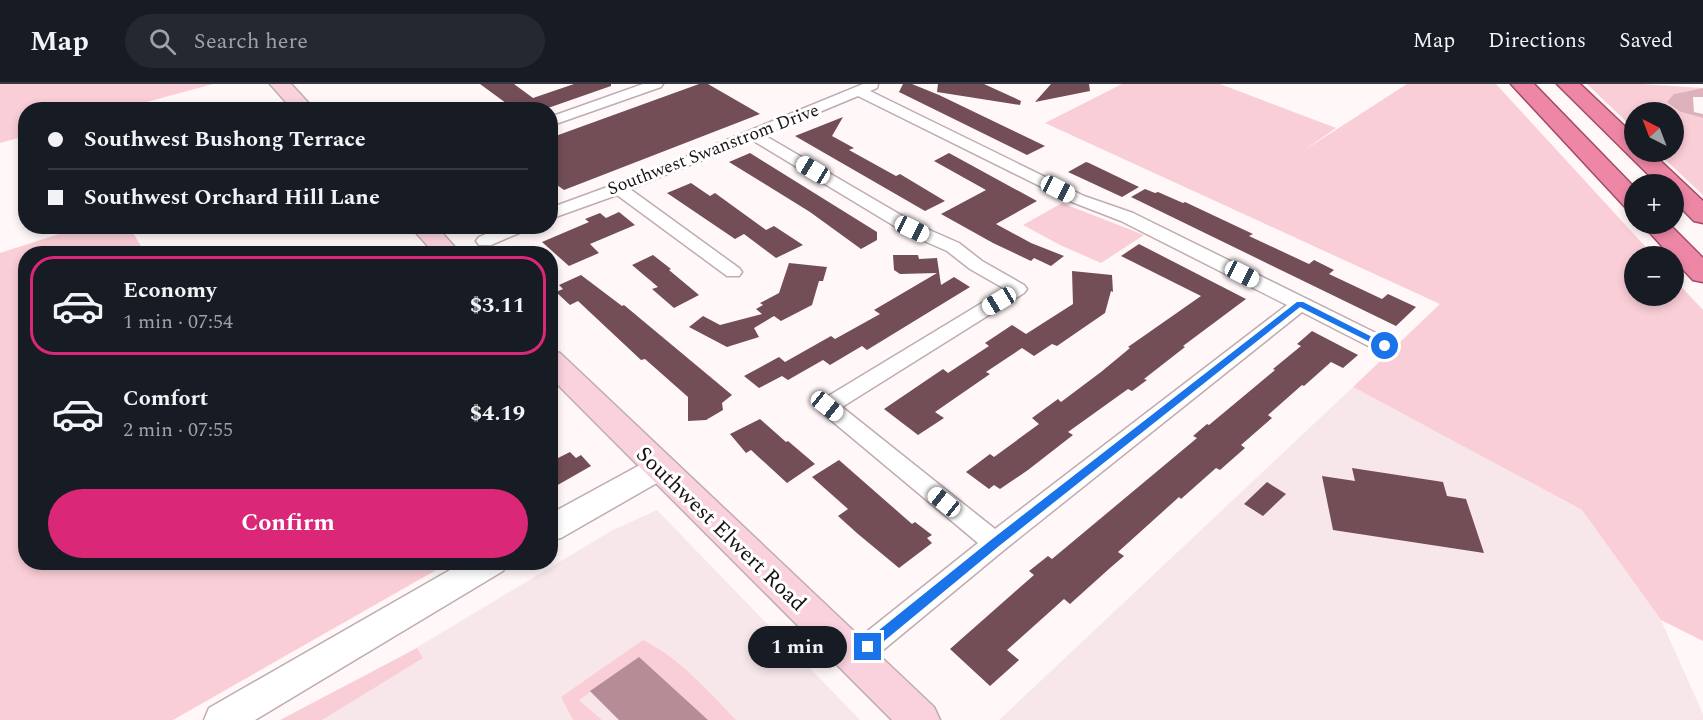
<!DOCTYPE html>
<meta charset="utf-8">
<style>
:root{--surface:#171b24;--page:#242831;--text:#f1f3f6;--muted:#9ea1a6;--line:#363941;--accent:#db2777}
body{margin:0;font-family:Spectral,serif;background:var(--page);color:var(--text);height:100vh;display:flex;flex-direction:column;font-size:22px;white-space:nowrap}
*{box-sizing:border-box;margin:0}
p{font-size:20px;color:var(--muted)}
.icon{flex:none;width:33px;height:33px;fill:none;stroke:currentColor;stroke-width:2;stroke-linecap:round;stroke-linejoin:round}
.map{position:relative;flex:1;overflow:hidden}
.drawer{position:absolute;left:18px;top:162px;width:540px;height:324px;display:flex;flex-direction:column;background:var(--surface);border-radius:24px;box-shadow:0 3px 9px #0003}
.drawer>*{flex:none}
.top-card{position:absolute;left:18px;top:18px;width:540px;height:132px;border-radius:24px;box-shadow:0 3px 9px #0003;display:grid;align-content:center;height:132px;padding:0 30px;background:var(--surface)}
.needle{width:39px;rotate:318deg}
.controls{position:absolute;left:1624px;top:18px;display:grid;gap:12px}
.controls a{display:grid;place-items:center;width:60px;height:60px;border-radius:50%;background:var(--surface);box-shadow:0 3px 9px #0003;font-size:30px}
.end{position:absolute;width:27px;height:27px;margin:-14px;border:8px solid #1a73e8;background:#fff;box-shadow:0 0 0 3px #fff}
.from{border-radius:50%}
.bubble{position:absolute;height:42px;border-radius:21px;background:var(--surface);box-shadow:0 3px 9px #0003;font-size:20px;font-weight:700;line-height:42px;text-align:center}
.car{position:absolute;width:18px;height:36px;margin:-18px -9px;border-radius:8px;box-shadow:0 0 4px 2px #0007;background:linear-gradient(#fff 24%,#345 0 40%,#fff 0 76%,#345 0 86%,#fff 0)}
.top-card b{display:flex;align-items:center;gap:21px;height:57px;font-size:22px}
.top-card b+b{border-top:2px solid var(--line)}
.top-card i{width:15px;height:15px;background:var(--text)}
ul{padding:10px 0 0;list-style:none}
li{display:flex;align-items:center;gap:18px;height:99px;margin:0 12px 9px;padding:0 18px;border:3px solid transparent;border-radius:24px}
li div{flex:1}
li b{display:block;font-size:22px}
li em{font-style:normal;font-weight:700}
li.current{border-color:var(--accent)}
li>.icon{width:54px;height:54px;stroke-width:1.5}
.button{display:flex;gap:12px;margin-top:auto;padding:12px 30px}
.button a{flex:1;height:69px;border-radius:36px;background:var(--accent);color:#fff;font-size:24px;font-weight:700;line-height:69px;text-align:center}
header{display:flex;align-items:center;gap:36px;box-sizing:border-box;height:84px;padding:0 30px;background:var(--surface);border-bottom:2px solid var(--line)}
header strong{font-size:28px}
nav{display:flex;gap:33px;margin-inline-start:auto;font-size:21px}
.search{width:420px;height:54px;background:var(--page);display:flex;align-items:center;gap:15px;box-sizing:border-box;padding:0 21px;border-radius:33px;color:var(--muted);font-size:22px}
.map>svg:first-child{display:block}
.built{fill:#f7e7eb}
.green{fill:#faced7}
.forest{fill:#deb2bc}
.water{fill:#b68d96}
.building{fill:#734e57}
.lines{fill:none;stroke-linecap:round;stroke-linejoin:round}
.minor-casing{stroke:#bfacb0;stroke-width:3}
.tertiary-casing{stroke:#bfacb0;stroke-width:3}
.secondary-casing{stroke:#bfacb0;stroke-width:3}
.trunk-casing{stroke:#a14b65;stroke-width:3}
.minor{fill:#fff;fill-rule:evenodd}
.tertiary{fill:#fff;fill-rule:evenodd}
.secondary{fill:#f9d2de;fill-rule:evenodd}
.trunk{fill:#ee87a6;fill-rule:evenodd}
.route{fill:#1a73e8}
.labels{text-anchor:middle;stroke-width:6;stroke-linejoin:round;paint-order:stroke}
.far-street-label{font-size:18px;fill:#191314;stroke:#fff}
.street-label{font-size:22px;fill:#191314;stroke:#fff}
</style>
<header>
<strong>Map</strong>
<div class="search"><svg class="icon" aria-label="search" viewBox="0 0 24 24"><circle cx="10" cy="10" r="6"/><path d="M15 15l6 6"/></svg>Search here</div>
<nav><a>Map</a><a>Directions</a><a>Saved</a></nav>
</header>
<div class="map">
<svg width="1703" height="636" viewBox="0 0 1703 636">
<rect width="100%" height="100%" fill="#fff7f8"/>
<path class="built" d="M1353,303L1582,426L1661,536L1703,630V636H999Z
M657,426L860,636H296L611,447Z"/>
<path class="green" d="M0,0H213L121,25L26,26L25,52L0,59Z
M1122,0H1220L1336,44L1303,67L1407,0H1496L1654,172H1635V212H1674V195L1703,226V557L1661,536L1582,426L1353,303L1440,220L1045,39Z
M1587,0H1641L1703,4L1674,10L1681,28L1703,34V111L1657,68H1674V28H1635V46Z
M1062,119L1144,151L1101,179L1060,161L1023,141Z
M129,142L145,169L26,170V478H434L438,485L173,636H0V169L81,143Z
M643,556C681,575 707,606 736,636H619L590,608L579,616L602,636H573L561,613Z
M417,564L423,574L322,636H280Z"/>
<path class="forest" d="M1703,4V13H1693L1694,28L1703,30V34L1681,28L1667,18L1674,10Z"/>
<path class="water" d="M639,573L708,636H619L590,607Z"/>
<path class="building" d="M480,0H514L533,14L574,0H611V2L548,24L550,26H507V23L510,22Z
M699,0H708L760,30L564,106L550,96V54Z
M903,0H912L939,11L1045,62L1027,71L899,8Z
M938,0H984L1021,17L1020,21L937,8Z
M1051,0H1089L1090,7L1035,18Z
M843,33L832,52L854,64L849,66L896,92L900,90L945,117L925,127L795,52Z
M750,69L877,148V156L861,165L810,128L729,78Z
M949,69L1037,117L996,140L1031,159L1064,172L1051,182L1034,174L1031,177L993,159L941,130L986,106L934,77Z
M1086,78L1089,79L1139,103L1122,113L1068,88Z
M691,99L710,112L715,109L766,146L774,142L803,161L776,174L744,150L735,155L667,109Z
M1145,105L1155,109L1158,108L1183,119L1185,118L1253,150L1249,152L1309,180L1314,176L1334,186L1329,190L1382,215L1388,210L1416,223L1396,242L1131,113Z
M619,128L635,141L590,160L599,169L569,182L542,158L589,138L585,135L600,129L606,134Z
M1139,160L1246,215L1183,262L1185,263L1144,295L1147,296L1132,307L1128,305L1068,348L1073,351L1028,386L1000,405L994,401L989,405L966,388L990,370L994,373L1039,340L1032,334L1058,315L1061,318L1101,288L1130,264L1128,263L1201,212L1121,172Z
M653,171L671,185L669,186L699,211L674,224L652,205L658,203L632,181Z
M893,171H918L919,175L937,174L941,201L954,193L970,203L867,266L862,262L830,281L823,276L788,296L782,292L759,304L744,292L779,273L785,278L831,252L835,255L880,230L874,226L937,189L900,190L894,186Z
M789,179L827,183L823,197H819L812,221L781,237L774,232L754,244L759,253L727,263L689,243L703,232L720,241L762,230L756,225L763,221L760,219L779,209Z
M1072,187L1112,191L1113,208L1111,207L1105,229L1057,262L1052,260L1034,272L1022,264L986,288L990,290L935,328L944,334L918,351L884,325L943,285L948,289L989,262L985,259L1012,241L1026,250L1073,220Z
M581,191L622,222L624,221L732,311L722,319L723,326L706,336L688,337V313L645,275L641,276L578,217L570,221L556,208L563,205L559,201Z
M1312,247L1358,271L1343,284L1331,278L1304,302L1302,301L1268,331L1272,334L1241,361L1245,364L1220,386L1216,384L1181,415L1179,413L1118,468L1124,472L1110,484L1070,520L1064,515L1007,566L1019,576L990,602L950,565L1034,491L1029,487L1048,472L1052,475L1197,354L1193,352L1207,340L1209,341L1275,286L1273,285L1301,262L1297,260Z
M760,335L786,358L788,357L815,380L787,399L751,366L746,369L730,350Z
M570,368L576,374L581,371L591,382L556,402L550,403V378Z
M839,376L912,440L915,438L932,451L927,454L932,459L899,484L858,450L838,432L848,425L812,393Z
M1352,384L1443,398L1447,412L1466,415L1484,469L1333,446L1322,392L1355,397Z
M1267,398L1286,410L1263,432L1244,420Z"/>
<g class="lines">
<defs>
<path id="minor" d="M643,0H663L661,3L550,42V33Z
M863,0H878L877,4L870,7L1084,112L1133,129L1392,257L1395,262L1392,267L1385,268L1378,267L1302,228L1004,466L865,581L855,585L845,581L842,573L845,565L978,459L820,327L816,322L820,317L1005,205L970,185L947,167L906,149L752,56L630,105L739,184L742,188L739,192H727L617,111L550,135V124L651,87ZM858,12L1072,118L1121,137L1287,221L995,445L842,323L1024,209L1027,205L1024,201L982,177L959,159L918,141L764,51Z
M504,142H528L526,146L491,161H479L476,157L479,153Z"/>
<path id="tertiary" d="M659,373L669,376L673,384L669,392L561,454L550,457V430L649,376Z
M464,478H508L503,487L255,636H204L209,624Z"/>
<path id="secondary" d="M270,0H291L315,26H293Z
M410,142H436L461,170H435Z
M550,267L560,269L934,623L940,636H892L550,293Z"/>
<path id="trunk" d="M1511,0H1534L1635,104V127L1626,124Z
M1557,0H1580L1635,52V68H1651L1703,117V139L1694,137L1674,117V100H1658Z
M1642,140H1669L1703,174V198L1693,196L1674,176V172H1671Z"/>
</defs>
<use href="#minor" class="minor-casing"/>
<use href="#tertiary" class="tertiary-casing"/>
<use href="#secondary" class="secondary-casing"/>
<use href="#trunk" class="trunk-casing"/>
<use href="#minor" class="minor"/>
<use href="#tertiary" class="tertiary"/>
<use href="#secondary" class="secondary"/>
<use href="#trunk" class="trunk"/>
</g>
<path class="route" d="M1297,218H1303L1390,262L1382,264L1300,223L999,462L872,567H863L862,563L863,559L991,456Z"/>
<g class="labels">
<g class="far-street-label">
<text transform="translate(713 65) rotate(-21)" y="6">Southwest Swanstrom Drive</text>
</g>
<g class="street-label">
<text transform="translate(722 444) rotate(44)" y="8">Southwest Elwert Road</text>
</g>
</g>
</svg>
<div class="controls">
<a><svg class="needle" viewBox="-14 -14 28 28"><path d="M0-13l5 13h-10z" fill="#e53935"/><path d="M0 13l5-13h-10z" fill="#9ea1a6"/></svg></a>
<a>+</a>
<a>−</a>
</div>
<i class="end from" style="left:1385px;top:262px"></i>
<i class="end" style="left:868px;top:563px"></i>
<div class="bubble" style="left:748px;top:542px;width:99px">1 min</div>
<i class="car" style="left:813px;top:86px;rotate:301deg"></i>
<i class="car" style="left:1058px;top:105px;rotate:117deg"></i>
<i class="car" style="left:912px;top:145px;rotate:116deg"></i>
<i class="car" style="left:1242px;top:190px;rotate:117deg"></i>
<i class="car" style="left:999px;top:217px;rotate:239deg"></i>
<i class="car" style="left:827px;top:322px;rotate:129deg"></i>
<i class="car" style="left:944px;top:418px;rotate:309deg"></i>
<div class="top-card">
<b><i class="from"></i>Southwest Bushong Terrace</b>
<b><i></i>Southwest Orchard Hill Lane</b>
</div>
<section class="drawer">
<ul>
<li class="current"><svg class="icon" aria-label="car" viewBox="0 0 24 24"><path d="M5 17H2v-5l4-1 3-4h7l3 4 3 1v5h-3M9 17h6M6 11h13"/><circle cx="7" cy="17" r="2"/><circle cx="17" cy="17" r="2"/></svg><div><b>Economy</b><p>1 min · 07:54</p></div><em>$3.11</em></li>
<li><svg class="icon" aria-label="car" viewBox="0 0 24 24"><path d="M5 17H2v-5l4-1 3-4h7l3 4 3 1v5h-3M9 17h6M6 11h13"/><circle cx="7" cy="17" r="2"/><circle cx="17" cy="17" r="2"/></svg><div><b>Comfort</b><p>2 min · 07:55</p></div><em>$4.19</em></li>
</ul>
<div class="button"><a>Confirm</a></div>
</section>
</div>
